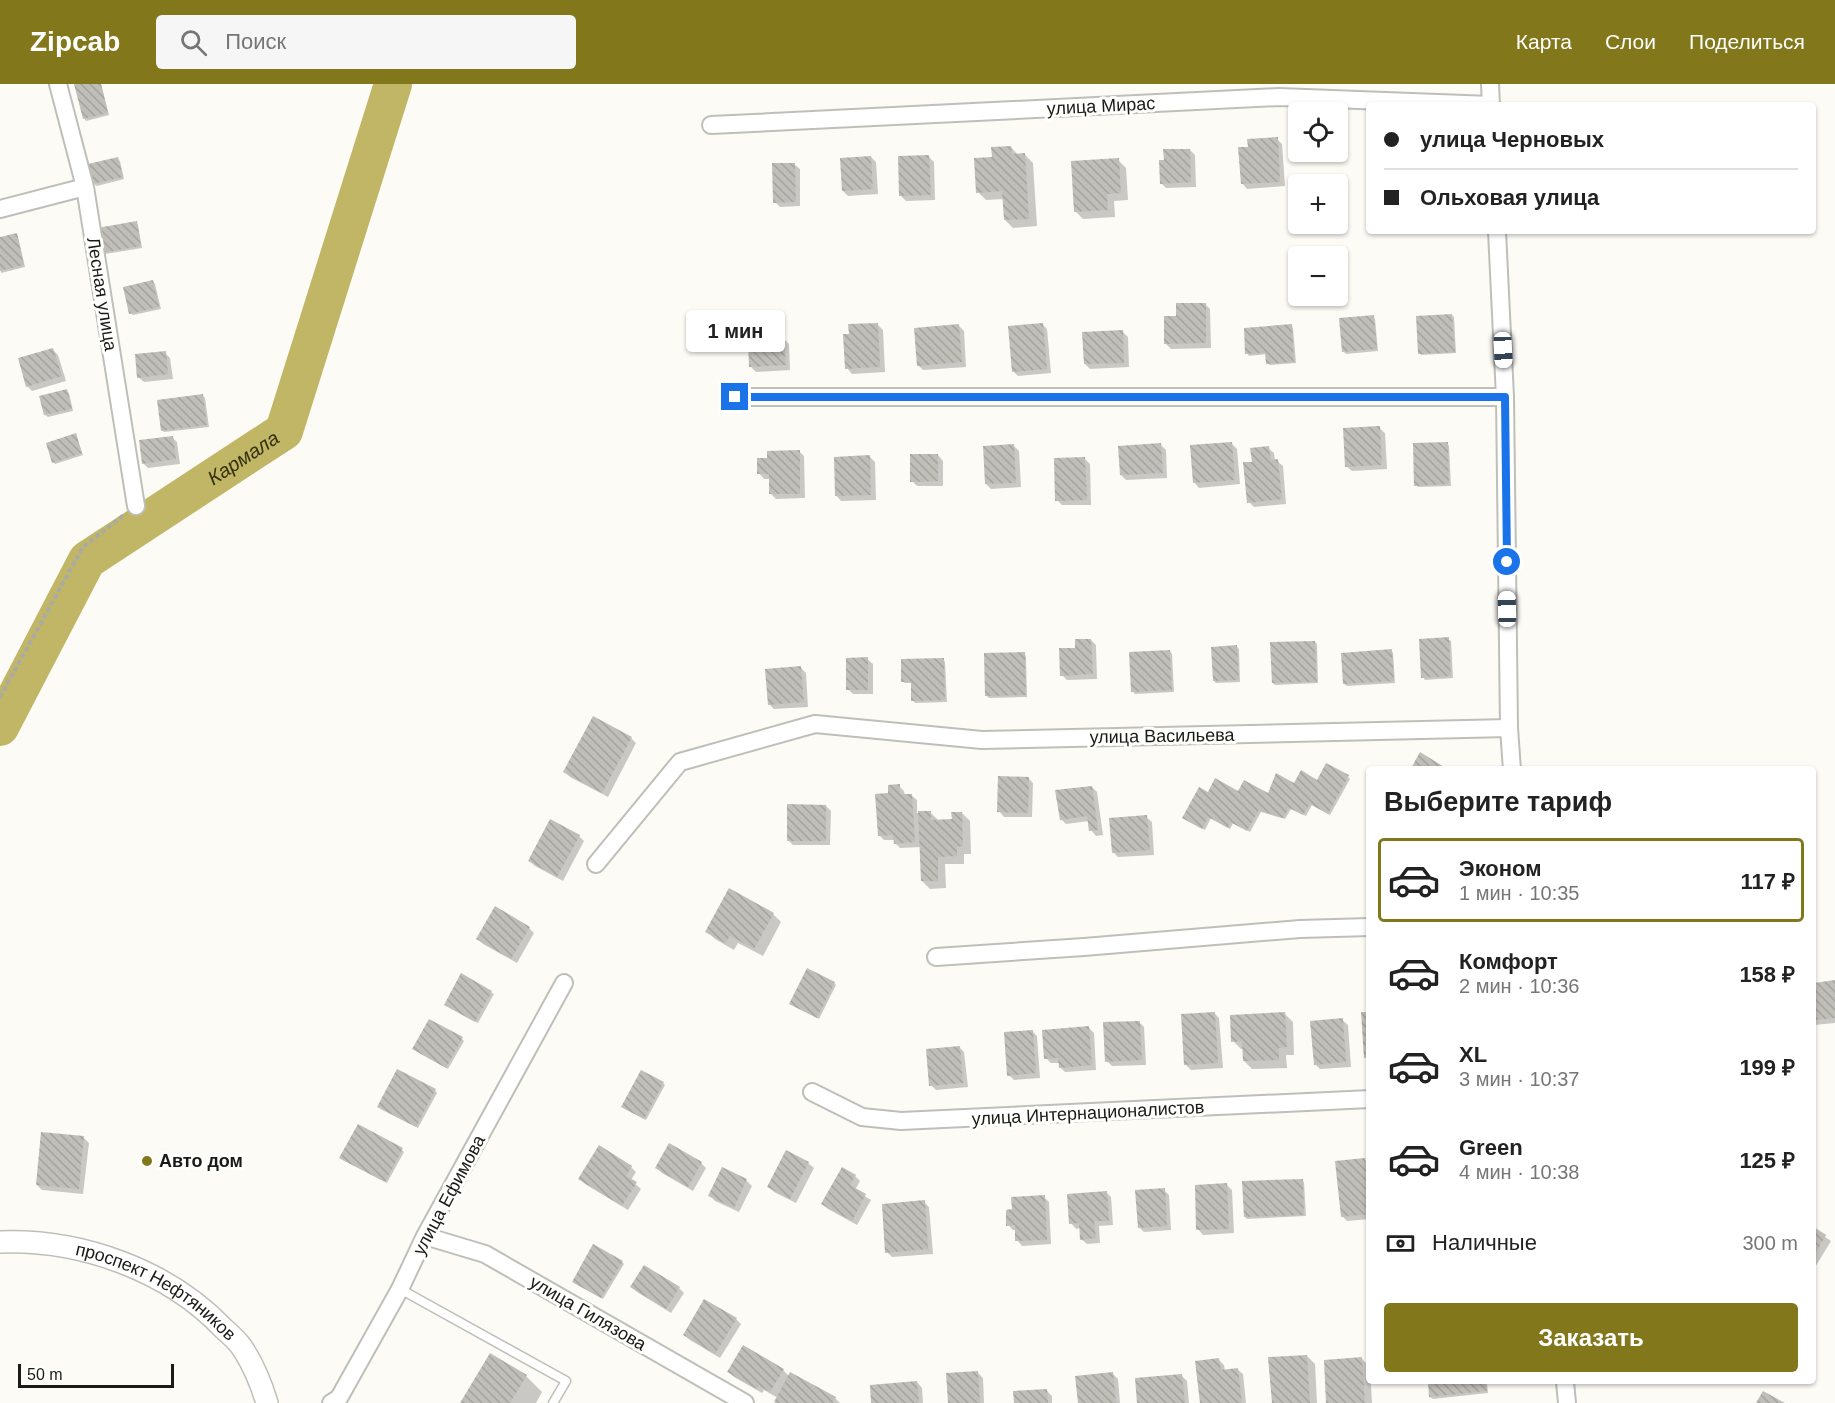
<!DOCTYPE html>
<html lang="ru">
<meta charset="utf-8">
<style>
:root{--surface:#fff;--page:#f6f6f6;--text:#222;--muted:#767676;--line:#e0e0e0;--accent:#82771a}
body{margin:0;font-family:Helvetica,sans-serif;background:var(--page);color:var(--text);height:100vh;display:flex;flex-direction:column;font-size:22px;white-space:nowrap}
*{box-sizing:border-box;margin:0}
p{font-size:20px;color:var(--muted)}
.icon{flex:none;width:33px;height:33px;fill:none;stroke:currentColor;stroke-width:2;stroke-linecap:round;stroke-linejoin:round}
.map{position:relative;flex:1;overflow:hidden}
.sheet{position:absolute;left:1366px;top:682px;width:450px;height:618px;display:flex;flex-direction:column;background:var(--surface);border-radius:6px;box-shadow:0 2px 4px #0004}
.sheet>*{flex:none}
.banner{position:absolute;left:1366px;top:18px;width:450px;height:132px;border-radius:6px;box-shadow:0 2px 4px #0004;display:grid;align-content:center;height:132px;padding:0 18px;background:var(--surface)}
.controls{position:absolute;left:1288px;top:18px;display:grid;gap:12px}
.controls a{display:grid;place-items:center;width:60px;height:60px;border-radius:6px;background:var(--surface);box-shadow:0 2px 4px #0004;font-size:30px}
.scale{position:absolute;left:18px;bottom:15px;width:156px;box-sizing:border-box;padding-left:6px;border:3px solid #1a1a18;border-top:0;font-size:16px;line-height:21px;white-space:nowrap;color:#1a1a18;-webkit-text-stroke:4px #fffffe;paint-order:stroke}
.end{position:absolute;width:27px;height:27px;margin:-14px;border:8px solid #1a73e8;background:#fff;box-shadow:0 0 0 3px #fff}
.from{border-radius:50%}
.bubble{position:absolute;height:42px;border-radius:6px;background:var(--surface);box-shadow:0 2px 4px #0004;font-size:20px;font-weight:700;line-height:42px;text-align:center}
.car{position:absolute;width:18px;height:36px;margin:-18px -9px;border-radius:8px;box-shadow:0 0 4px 2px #0007;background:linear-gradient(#fff 24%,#345 0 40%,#fff 0 76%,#345 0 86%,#fff 0)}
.banner b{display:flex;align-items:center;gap:21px;height:57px;font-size:22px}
.banner b+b{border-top:2px solid var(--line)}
.banner i{width:15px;height:15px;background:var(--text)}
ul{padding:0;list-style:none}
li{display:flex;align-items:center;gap:18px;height:84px;margin:0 12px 9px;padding:0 6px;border:3px solid transparent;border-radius:6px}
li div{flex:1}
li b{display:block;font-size:22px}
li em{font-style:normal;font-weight:700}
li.current{border-color:var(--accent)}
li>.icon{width:54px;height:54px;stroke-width:1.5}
h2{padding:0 18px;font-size:27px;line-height:72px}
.pay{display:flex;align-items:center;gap:15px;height:66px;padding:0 18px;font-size:22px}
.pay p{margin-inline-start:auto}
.button{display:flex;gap:12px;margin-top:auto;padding:12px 18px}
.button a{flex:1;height:69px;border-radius:6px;background:var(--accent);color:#fff;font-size:24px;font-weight:700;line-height:69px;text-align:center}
header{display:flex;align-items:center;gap:36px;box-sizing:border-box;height:84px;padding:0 30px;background:var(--accent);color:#fff}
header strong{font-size:28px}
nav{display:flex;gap:33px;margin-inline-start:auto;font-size:21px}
.search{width:420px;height:54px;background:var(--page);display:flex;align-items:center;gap:15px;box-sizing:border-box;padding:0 21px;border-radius:6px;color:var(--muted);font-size:22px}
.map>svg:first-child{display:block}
.shadow{fill:#0003}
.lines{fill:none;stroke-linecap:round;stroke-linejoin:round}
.river{stroke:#c1b666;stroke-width:38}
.building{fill:url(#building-back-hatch)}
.service-casing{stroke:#bfbfb9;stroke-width:11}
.minor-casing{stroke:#bfbfb9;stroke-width:20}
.tertiary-casing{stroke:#bfbfb9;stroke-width:24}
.path{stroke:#a9a9a5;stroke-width:4;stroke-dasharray:4.5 3;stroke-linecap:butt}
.service{stroke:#fff;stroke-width:8}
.minor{stroke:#fff;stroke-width:16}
.tertiary{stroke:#fff;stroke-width:21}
.route{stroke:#1a73e8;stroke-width:8}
.poi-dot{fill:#82771a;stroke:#fffffe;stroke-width:2}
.labels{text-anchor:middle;stroke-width:6;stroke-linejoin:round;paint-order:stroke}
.street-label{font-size:18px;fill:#1a1a18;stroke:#fffffe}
.poi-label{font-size:18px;font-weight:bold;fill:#1a1a18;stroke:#fffffe;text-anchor:start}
.water-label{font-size:20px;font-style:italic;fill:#36310d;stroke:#fffffe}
</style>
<header>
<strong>Zipcab</strong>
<div class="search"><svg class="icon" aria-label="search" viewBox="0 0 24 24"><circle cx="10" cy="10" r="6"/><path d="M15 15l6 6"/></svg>Поиск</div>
<nav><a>Карта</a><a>Слои</a><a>Поделиться</a></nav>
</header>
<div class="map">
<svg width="1835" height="1319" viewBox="0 0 1835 1319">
<defs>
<pattern id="building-back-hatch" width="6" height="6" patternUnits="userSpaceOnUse" patternTransform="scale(1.5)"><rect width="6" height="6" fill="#bfbeb9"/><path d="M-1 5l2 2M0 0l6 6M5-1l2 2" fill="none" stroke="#a4a39e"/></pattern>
</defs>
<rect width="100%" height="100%" fill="#fcfbf6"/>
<path class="shadow" d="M81,0H101L109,31L86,37L84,34Z
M1277,55L1282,60L1285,102L1247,105L1242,99L1249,64Z
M1011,63L1018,71H1025L1033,79L1037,142L1013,144L1005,136L1004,115L986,116L978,108L993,75Z
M1190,66L1195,71L1196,103L1166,104L1161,99Z
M871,73L876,78L878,110L848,112L843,107Z
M929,73L934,78L935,116L906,117L901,112Z
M117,75L120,77L124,95L97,102L94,100Z
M1118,76L1126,84L1128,116L1114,117L1115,133L1083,135L1075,127Z
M794,80L800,85V122L780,123L775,118Z
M136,139L138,141L142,164L105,170L103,168Z
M16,150L18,153L25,183L1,189L0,154Z
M153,198L155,200L161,225L133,231L130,229Z
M1205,220L1210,225L1211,264L1171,265L1165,259L1177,234Z
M1452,231L1454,233L1456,269L1421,271L1419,269Z
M1373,233L1375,235L1378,267L1346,270L1344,268Z
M1042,240L1047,245L1051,289L1018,292L1013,287Z
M878,241L883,246L885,288L852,290L847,284Z
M959,242L964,247L966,283L923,286L918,281Z
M1291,242L1293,244L1296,279L1270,281L1267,279V270L1249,272L1247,269Z
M1123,248L1128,253L1129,283L1090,285L1085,280Z
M784,255L789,260L790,286L756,288L751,283Z
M53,266L58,271L66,297L32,307L27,302Z
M165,269L170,274L173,295L144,298L138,293Z
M67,307L69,309L73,327L48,333L45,331Z
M203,312L205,314L209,343L164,348L162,346Z
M1379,344L1385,349L1387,385L1352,387L1346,382Z
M75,351L83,371L55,380L53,378Z
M172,353L177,358L180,380L148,384L143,379Z
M1447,359L1449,362L1451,402L1418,403L1416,401Z
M1232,360L1237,365L1240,400L1199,404L1194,398Z
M1161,361L1166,366L1167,394L1126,396L1121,391Z
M1014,362L1019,367L1021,403L991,405L986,400Z
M1268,364L1274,369L1275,377H1277L1283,382L1286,420L1254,423L1249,418L1253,379Z
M799,367L804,372L805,414L776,415L771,410L770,395H764L759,389L768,375Z
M938,371L943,377V402H917L912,397Z
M870,373L875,378L876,416L841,417L836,411Z
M1085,375L1090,380L1091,421H1062L1057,416Z
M1448,555L1451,557L1453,594L1425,596L1423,593Z
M1091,556L1096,561L1097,595L1067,596L1062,591L1077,565Z
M1315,558L1317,560L1318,599L1275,601L1273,599Z
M1237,563L1239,565L1240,598L1216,599L1214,597Z
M1170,567L1172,570L1174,608L1135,610L1133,608Z
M1391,567L1393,569L1395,599L1347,602L1344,600Z
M1024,570L1026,572L1027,613L989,614L987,612Z
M867,575L873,580V610H853L848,605Z
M943,576L945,578L947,618L915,619L913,616L912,599H905L903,597Z
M801,584L806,589L808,623L774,625L769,620Z
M631,654L636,659L608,713L570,693L565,688Z
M1348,693L1350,695L1330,731L1312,721L1306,732L1291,725L1285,735L1261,728L1250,748L1233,739L1230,745L1211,734L1205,746L1186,736L1208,710L1269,711L1294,701Z
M1028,694L1033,699L1032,733H1004L999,727Z
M899,702L904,707L905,712L911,711L917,716V729H931L939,737H953L962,729L970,737L971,770H964V780H945L946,804L930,805L922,797L921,763L900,764L895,759V756H884L879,751L890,711Z
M1092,703L1097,708L1103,751L1096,752L1091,746L1089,737L1066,740L1061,735Z
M826,722L831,727L830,761H793L788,756Z
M1146,733L1152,738L1154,771L1118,773L1113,768Z
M579,752L584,757L563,797L535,782L530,777Z
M730,806L773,830L781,838L763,872L738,859L734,866L715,855L707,847Z
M529,844L534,849L517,879L483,860L478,855Z
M461,891L494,910L478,939L448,922Z
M1835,897V939L1814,941V900Z
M834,899L836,901L819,935L792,921Z
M1214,929L1219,934L1223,984L1191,986L1186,981Z
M1285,930L1293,938L1294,971H1286L1287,984L1252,985L1244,977V965H1241L1233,957Z
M1342,936L1348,941L1351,983L1320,985L1315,980Z
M1139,938L1144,943L1146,981L1112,982L1107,977Z
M1089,944L1094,949L1096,986L1065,988L1060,983V979H1051L1046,974Z
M1032,947L1037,952L1040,994L1014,996L1009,991Z
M462,955L464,957L448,985L416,967Z
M959,963L964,968L968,1003L936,1006L931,1001Z
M663,999L665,1001L646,1036L625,1025Z
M435,1006L437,1009L418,1044L381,1025Z
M84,1054L89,1059L83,1110L42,1106L37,1101Z
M402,1066L404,1068L387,1099L343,1076Z
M1364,1075L1369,1080L1370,1135L1347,1137L1342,1132Z
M701,1079L706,1084L693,1107L662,1089L657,1084Z
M808,1079L814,1084L796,1119L774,1108L769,1103Z
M631,1083L636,1088L631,1096L641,1105L628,1126L585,1100L580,1095Z
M723,1085L747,1097L752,1102L739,1128L715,1117L710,1111Z
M855,1092L860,1097L855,1106L871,1116L857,1141L828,1125L822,1120Z
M1302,1096L1304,1098L1306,1132L1247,1135L1245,1133Z
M1227,1101L1232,1106L1234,1149L1203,1151L1198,1145Z
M1164,1106L1169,1111L1171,1146L1144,1148L1139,1143Z
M1106,1108L1111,1113L1113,1141L1099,1142L1100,1159L1087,1160L1081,1155V1144L1076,1145L1071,1139Z
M1044,1113L1049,1118L1051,1160L1022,1162L1017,1156L1016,1146H1013L1008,1141Z
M924,1118L929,1123L933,1170L892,1173L887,1168Z
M1814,1145L1831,1157L1814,1185Z
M622,1178L624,1180L603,1215L576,1200Z
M632,1203L679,1204L684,1209L671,1229L637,1208Z
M736,1235L741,1240L720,1274L690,1256L685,1251Z
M1307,1272L1315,1280L1317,1319H1273Z
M1362,1275L1370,1283L1372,1319H1328Z
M1219,1276L1224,1281L1225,1287L1237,1285L1243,1290L1246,1319H1201Z
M783,1286L789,1292L791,1290L835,1314L840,1319H777L778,1314L764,1306L762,1309L734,1293L729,1288Z
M978,1289L983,1294L984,1319H949Z
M1113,1290L1118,1295L1120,1319H1079Z
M526,1292L542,1308L536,1319H462Z
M1182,1292L1187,1297L1189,1319H1139Z
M917,1298L922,1304L923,1319H873Z
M1429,1298H1487L1488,1309L1433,1315L1430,1313Z
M1047,1307L1052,1312V1319H1016Z"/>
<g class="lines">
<path class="river" id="s1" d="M0,643L87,476L284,347L393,0"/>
</g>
<path class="building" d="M74,0H101L108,29L83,35Z
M1278,53L1280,98L1241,100L1238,63H1248L1247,55Z
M1011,62L1012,70L1025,69L1029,135L1004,136L1002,107L976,109L974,74L992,73L991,63Z
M1163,65H1190L1191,98L1160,100L1159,76H1164Z
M929,71L931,111L899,112L898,72Z
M871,72L873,105L842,107L840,74Z
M118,73L123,93L93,100L88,80Z
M1119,74L1121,109L1107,110L1108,126L1074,128L1071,77Z
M772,79H795L796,118L773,119Z
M137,137L141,162L101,169L97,144Z
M17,149L24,181L0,187V153Z
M153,196L159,223L129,230L123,203Z
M1176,219H1206V259L1164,260V232H1176Z
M1452,230L1455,268L1418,270L1416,232Z
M1374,231L1377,265L1342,268L1339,234Z
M878,239L880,283L845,285L843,250H849L848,240Z
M1043,239L1047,285L1012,288L1008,242Z
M959,240L962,278L917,282L914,244Z
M1292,240L1294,278L1266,280L1265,269L1245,270L1244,244Z
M1123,246L1124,279L1084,280L1082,248Z
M784,253L786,281L749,283L748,255Z
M53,264L62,292L26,303L18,274Z
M166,267L168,290L137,294L135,270Z
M67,305L72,325L44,331L39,312Z
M203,310L207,341L161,347L157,316Z
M1380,342L1382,381L1345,383L1343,344Z
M76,349L82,369L52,379L46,359Z
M173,352L176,375L142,380L139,356Z
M1232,358L1235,396L1193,399L1190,361Z
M1448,358L1449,400L1414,402L1413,359Z
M1161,359L1163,389L1120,391L1118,362Z
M1014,360L1016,399L985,400L983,362Z
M1269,362L1271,376L1278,375L1282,415L1247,419L1243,378H1252L1250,364Z
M800,366V410H769V390H757V374H767V367Z
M910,370H938V397L910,398Z
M870,371L871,411L835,412L834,373Z
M1085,373L1087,416L1055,417L1054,374Z
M1449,553L1451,592L1421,594L1419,555Z
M1075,555H1091L1093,590L1060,592L1059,564H1075Z
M1315,557L1317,598L1272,599L1270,558Z
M1237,561L1239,596L1213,597L1211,563Z
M1392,565L1394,597L1343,600L1341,569Z
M1170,566L1172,606L1131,608L1129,568Z
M1025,568L1026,611L985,612L984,569Z
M868,573V606H846V574Z
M944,574L945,616L911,617V598H901V575Z
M801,582L804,618L768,621L765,585Z
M593,632L632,653L602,709L563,688Z
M1420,668L1449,686H1410Z
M1326,679L1349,691L1328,730L1310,720L1303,731L1289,724L1283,734L1259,726L1247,747L1230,738L1228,744L1208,733L1202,745L1182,734L1199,703L1208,708L1215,694L1238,707L1244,696L1268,709L1276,689L1294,699L1301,686L1317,696Z
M998,692L1029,693L1028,729L997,728Z
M900,700V710H912L915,758L894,760L893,751L878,752L875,710L888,709V701Z
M1092,702L1098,746L1089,747L1087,732L1060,736L1055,706Z
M787,720L826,721V757H787Z
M918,727H931V736L952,735L951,728H962L963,762L957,763V772L938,773V797H921Z
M1147,731L1150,766L1112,769L1109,734Z
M550,735L580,751L557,793L528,777Z
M729,804L774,829L754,865L730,852L725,859L705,848Z
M495,822L530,843L511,875L476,855Z
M807,884L835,898L817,934L789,920Z
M461,889L492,907L475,938L444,921Z
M1835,896V934L1814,936V899Z
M1215,928L1218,979L1184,981L1181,930Z
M1285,928L1287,963L1279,964V976L1243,977L1242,957L1231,958L1230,931Z
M1361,928H1370V973L1364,974Z
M1343,934L1346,978L1314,981L1310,937Z
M429,935L463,953L446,984L412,965Z
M1140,937L1142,976L1105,978L1103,938Z
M1089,942L1092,981L1059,984L1058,974L1044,975L1042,946Z
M1033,946L1036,989L1007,992L1004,948Z
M960,962L963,999L929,1002L926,965Z
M397,985L436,1005L416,1043L377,1023Z
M641,986L664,998L644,1035L621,1023Z
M358,1040L403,1064L385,1098L339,1074Z
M41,1048L84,1052L79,1105L36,1101Z
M669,1059L702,1078L688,1103L655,1084Z
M599,1061L632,1082L626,1092L637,1098L622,1122L578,1095Z
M786,1066L809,1078L790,1115L767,1103Z
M1365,1074L1370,1130L1341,1133L1335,1077Z
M722,1083L747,1095L734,1124L708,1112Z
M842,1083L856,1091L850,1101L866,1110L852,1137L821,1120Z
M1303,1095L1304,1131L1244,1133L1242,1097Z
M1227,1099L1229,1145L1196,1146L1195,1101Z
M1165,1104L1167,1142L1138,1144L1135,1106Z
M1107,1107L1109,1137H1094L1096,1154L1080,1156L1079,1139L1069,1140L1067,1110Z
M1045,1111L1047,1156L1015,1157V1141L1006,1142V1126L1012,1125L1011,1113Z
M925,1116L928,1165L885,1169L882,1120Z
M1814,1143L1826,1151L1814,1172Z
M593,1160L623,1177L601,1214L572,1198Z
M644,1181L680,1203L666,1225L630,1203Z
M704,1215L737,1234L715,1270L683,1251Z
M743,1261L784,1285L770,1308L759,1302L757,1305L727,1288Z
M490,1269L527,1291L510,1319H460Z
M1307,1271L1310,1319H1272L1268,1273Z
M1362,1273L1365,1319H1326L1324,1276Z
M1219,1274L1221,1286L1238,1284L1242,1319H1200L1195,1277Z
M978,1287L980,1319H948L946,1289Z
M790,1288L836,1313L833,1319H776L774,1318Z
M1113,1288L1116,1319H1078L1075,1292Z
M1182,1290L1185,1319H1137L1135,1294Z
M917,1297L919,1319H871L870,1301Z
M1428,1298H1486L1487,1307L1429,1313Z
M1047,1305L1048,1319H1014L1013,1307Z
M1763,1307L1785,1319H1756Z"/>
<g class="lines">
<defs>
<path id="service" d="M400,1205L566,1297L553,1319"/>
<path id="minor" d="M58,0L85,103L136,422
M1490,0L1491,21
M711,41L1279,13L1491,21
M0,125L85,103
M1497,147L1505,313L1509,644L1512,686
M735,313H1505
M596,780L680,678L815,640L982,656L1509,644
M936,873L1084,863L1300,845L1370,843
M812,1008L862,1033L901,1037L1370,1015
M425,1152L485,1170L745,1319
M1565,1298L1567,1319
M331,1319L339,1314L400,1205L425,1152L564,899"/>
<g id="tertiary">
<path id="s2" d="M0,1158C81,1155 168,1186 224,1245C231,1251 238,1257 243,1265C254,1282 261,1299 267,1319"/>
</g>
</defs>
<use href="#service" class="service-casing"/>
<use href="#minor" class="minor-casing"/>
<use href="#tertiary" class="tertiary-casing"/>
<path class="path" d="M0,613L83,463L124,431"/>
<use href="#service" class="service"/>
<use href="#minor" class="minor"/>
<use href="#tertiary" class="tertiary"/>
</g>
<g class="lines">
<path class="route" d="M735,313H1505L1507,478"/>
</g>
<circle class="poi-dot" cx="147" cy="1077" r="6"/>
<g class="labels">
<g class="street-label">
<text transform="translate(1101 22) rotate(-3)" y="6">улица Мирас</text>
<text transform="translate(102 210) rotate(81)" y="6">Лесная улица</text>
<text transform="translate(1162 652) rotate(-1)" y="6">улица Васильева</text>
<text transform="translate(1088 1029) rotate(-3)" y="6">улица Интернационалистов</text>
<text transform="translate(449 1111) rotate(-62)" y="6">улица Ефимова</text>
<text dy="6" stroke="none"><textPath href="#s2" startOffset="168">проспект Нефтяников</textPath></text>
<text transform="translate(588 1229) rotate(30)" y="6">улица Гилязова</text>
</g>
<g class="poi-label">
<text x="159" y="1083">Авто дом</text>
</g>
<g class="water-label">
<text dy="7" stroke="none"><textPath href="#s1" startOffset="375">Кармала</textPath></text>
</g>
</g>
</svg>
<div class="controls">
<a><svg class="icon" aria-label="locate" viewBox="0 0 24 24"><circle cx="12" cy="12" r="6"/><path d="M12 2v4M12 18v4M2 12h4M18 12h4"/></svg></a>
<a>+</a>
<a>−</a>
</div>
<div class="scale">50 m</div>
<i class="end from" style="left:1507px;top:478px"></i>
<i class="end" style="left:735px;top:313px"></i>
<div class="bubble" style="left:686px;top:226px;width:99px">1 мин</div>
<i class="car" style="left:1503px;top:266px;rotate:177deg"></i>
<i class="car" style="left:1507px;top:525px;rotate:359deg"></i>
<div class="banner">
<b><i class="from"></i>улица Черновых</b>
<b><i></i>Ольховая улица</b>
</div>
<section class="sheet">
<h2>Выберите тариф</h2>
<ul>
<li class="current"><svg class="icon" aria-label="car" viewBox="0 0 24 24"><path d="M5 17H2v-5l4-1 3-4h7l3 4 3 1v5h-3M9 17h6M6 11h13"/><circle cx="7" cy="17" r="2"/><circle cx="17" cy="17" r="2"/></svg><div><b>Эконом</b><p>1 мин · 10:35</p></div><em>117 ₽</em></li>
<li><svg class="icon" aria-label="car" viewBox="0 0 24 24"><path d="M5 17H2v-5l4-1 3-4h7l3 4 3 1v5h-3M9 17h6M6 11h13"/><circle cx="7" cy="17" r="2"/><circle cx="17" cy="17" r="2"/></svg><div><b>Комфорт</b><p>2 мин · 10:36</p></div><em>158 ₽</em></li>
<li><svg class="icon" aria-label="car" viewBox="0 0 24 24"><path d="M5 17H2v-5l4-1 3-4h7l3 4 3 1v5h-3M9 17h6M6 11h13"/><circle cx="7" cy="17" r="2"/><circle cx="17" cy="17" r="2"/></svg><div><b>XL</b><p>3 мин · 10:37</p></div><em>199 ₽</em></li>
<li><svg class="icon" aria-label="car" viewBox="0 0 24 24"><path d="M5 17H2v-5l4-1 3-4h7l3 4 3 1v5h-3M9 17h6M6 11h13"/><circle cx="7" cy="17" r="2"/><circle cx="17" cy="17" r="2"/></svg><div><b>Green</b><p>4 мин · 10:38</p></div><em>125 ₽</em></li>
</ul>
<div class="pay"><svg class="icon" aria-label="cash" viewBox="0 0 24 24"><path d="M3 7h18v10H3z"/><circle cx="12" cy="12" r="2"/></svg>Наличные<p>300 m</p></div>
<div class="button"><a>Заказать</a></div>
</section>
</div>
